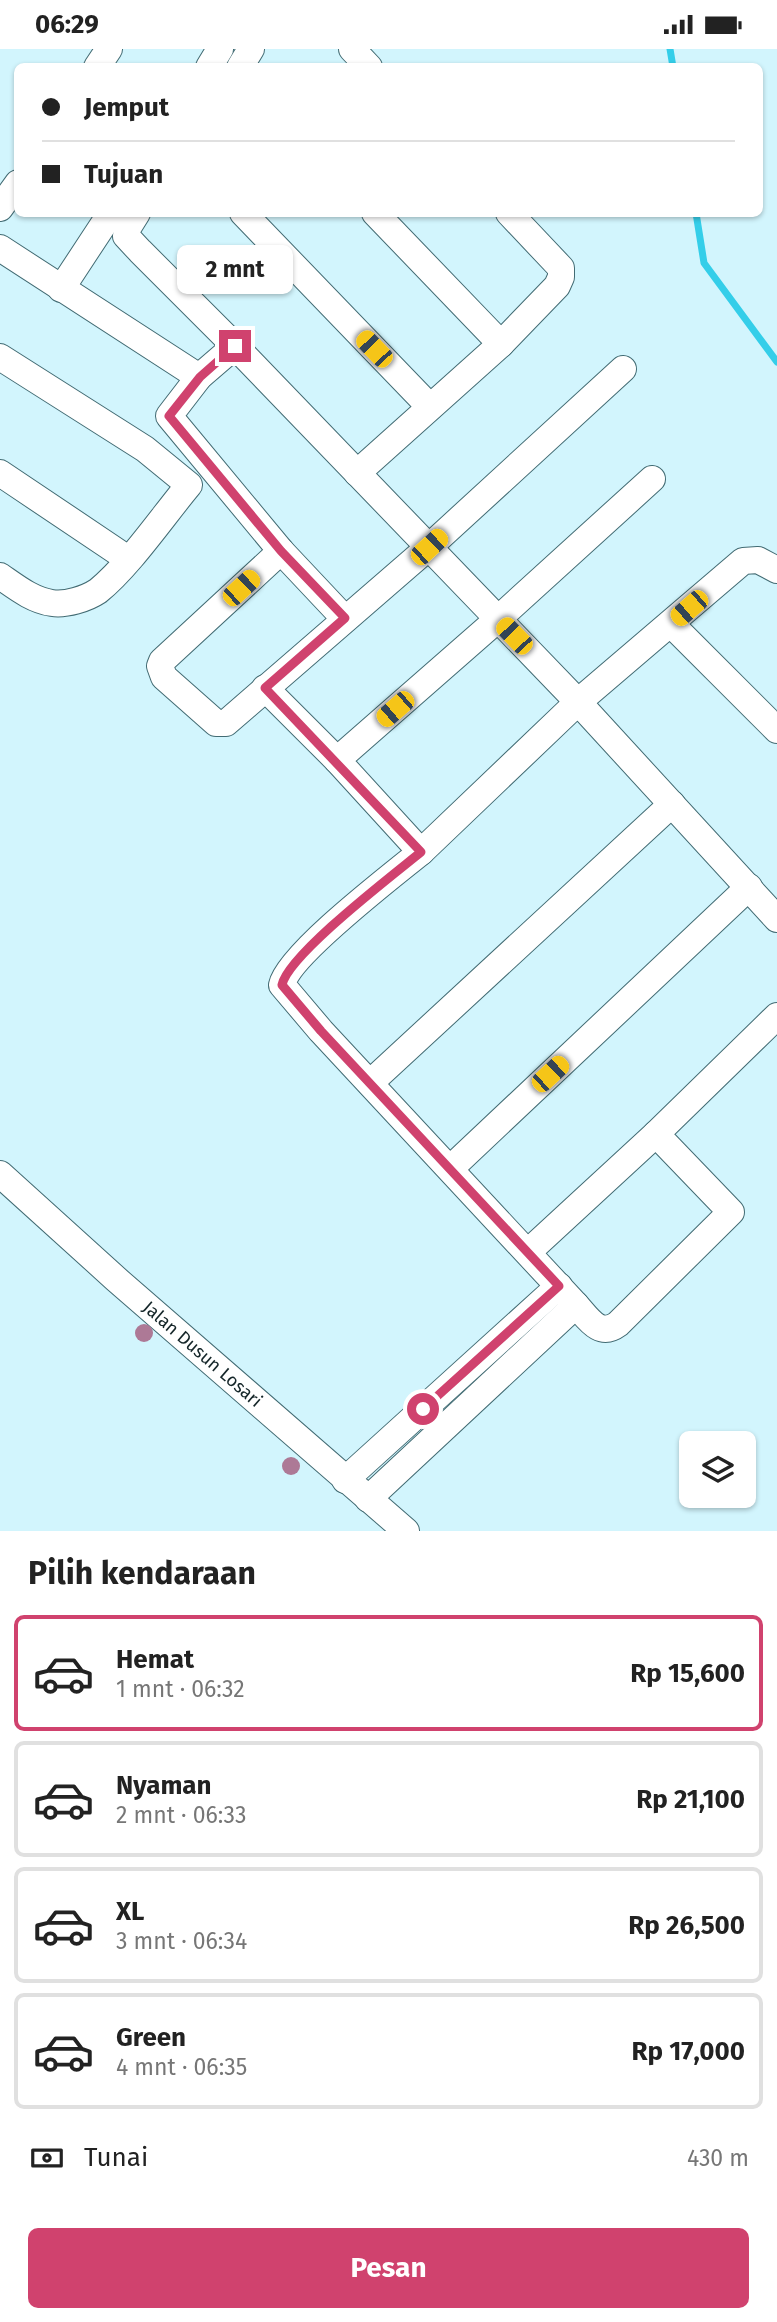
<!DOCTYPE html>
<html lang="id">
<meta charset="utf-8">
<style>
:root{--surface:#fff;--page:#f2f2f2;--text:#222;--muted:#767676;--line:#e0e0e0;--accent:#d0426e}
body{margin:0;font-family:"Fira Sans",sans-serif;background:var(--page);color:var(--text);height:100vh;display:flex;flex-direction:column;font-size:26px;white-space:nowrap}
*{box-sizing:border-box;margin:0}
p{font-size:23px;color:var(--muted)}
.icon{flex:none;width:38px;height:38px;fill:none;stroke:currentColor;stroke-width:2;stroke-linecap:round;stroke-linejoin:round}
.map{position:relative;height:1482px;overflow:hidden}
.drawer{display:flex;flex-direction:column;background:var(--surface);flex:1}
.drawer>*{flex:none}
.guide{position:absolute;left:14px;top:14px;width:749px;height:154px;border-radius:10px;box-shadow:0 2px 5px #0004;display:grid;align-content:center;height:154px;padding:0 28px;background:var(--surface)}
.fabs{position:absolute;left:679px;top:1382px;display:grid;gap:14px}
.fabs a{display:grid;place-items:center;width:77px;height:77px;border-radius:10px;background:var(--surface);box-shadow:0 2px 5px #0004;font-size:35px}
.end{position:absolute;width:32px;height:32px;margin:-16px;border:9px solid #d0426e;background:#fff;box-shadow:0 0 0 4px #fff}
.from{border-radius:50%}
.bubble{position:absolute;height:49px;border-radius:10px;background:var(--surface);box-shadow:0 2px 5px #0004;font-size:23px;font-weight:700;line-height:49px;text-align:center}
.car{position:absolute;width:21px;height:42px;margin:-21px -10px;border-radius:9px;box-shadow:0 0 5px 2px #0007;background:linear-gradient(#f5c518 24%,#345 0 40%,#f5c518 0 76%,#345 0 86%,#f5c518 0)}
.guide b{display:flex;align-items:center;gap:24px;height:66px;font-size:26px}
.guide b+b{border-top:2px solid var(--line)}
.guide i{width:18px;height:18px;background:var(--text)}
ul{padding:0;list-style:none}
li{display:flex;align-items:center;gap:21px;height:116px;margin:0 14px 10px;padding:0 14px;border:4px solid var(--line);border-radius:10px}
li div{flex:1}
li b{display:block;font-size:26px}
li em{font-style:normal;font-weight:700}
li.current{border-color:var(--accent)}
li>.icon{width:63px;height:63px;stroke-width:1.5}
h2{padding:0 28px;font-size:32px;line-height:84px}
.pay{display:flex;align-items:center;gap:18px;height:77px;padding:0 28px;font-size:26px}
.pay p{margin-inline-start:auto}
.cta{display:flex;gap:14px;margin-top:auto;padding:14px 28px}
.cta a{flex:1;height:80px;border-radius:10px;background:var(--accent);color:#fff;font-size:28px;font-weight:700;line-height:80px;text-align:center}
.status{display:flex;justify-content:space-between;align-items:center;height:49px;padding:0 35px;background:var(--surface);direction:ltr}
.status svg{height:19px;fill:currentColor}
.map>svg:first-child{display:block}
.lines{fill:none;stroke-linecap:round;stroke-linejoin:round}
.stream{stroke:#34cee9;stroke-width:7}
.minor-casing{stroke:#426b73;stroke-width:28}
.minor{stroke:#fff;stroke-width:26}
.tree{fill:#ad7996}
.route{stroke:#d0426e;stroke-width:9}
.labels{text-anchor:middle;stroke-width:5;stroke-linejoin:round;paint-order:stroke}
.street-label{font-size:18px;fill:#152629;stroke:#f4fdff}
</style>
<div class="status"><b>06:29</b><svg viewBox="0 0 49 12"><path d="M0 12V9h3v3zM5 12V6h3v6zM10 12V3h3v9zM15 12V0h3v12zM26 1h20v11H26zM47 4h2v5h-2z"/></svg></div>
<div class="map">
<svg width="777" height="1482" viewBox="0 0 777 1482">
<rect width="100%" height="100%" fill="#d2f5fd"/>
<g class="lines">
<path class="stream" d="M670,0L673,18
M696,164L704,214L777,313"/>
<defs>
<g id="minor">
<path d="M352,0L369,18"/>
<path d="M97,18L109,0"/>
<path d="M209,18L220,0"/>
<path d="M240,18L251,0"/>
<path d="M0,159L18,134"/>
<path d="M137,164L127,180L126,187L140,202L235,297L578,653L777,870"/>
<path d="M243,164L430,358"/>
<path d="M375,164L501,295"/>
<path d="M0,199L199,328"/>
<path d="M61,240L111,164"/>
<path d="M235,297L199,328L169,367L281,502L345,570"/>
<path d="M0,308L145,400L189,436C163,467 129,517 98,542C86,550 66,556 52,554C32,551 16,538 0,527"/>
<path d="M0,424L128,510"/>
<path d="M357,424L501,295L557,237L561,228V219L509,164"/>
<path d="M652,430L498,570L337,711L421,803C393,826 288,906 282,936L321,982L576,1256C588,1269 599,1289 618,1275L731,1163L656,1085L777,967"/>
<path d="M281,502L162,612L160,617L164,628L216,674H226L429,498L623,320"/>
<path d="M671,575L777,681"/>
<path d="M265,639L337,711"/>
<path d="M421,803L578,653L743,512L758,511L777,521"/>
<path d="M370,1034L672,755"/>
<path d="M451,1119L749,838"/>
<path id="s1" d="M0,1125L116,1230L406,1482"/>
<path d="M528,1203L656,1085"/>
<path d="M345,1431L559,1237"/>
<path d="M368,1450L576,1256"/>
</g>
</defs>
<use href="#minor" class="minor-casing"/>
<use href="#minor" class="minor"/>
</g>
<g class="tree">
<circle cx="144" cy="1284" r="9"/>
<circle cx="291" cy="1417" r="9"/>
</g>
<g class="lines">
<path class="route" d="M235,297L200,328L169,367L281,502L345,569L265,639L421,803C393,826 288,906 282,936L321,982L559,1237L423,1360"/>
</g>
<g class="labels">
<g class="street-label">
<text dy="6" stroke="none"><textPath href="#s1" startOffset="271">Jalan Dusun Losari</textPath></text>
</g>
</g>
</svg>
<div class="fabs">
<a><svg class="icon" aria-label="layers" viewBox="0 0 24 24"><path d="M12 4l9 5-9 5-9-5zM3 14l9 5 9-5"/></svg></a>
</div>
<i class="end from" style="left:423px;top:1360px"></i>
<i class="end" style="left:235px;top:297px"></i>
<div class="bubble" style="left:177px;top:196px;width:116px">2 mnt</div>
<i class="car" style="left:374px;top:300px;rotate:316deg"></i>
<i class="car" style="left:429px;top:498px;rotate:47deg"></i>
<i class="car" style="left:241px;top:539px;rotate:47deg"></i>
<i class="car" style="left:689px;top:559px;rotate:229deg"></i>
<i class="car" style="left:514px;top:587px;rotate:316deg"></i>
<i class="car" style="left:395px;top:660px;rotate:229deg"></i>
<i class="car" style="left:550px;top:1025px;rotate:47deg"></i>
<div class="guide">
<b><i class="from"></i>Jemput</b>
<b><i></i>Tujuan</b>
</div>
</div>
<section class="drawer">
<h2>Pilih kendaraan</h2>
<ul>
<li class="current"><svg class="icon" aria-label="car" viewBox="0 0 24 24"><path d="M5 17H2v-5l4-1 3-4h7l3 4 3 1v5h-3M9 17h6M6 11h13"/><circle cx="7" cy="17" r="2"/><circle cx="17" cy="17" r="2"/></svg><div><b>Hemat</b><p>1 mnt · 06:32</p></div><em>Rp 15,600</em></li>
<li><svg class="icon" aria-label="car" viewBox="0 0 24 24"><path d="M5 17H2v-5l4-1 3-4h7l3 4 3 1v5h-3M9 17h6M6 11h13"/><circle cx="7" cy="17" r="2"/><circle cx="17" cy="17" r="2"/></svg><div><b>Nyaman</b><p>2 mnt · 06:33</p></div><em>Rp 21,100</em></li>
<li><svg class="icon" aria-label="car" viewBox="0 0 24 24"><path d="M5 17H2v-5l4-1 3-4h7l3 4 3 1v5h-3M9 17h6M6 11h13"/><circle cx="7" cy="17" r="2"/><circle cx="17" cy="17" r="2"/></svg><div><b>XL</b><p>3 mnt · 06:34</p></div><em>Rp 26,500</em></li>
<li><svg class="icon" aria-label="car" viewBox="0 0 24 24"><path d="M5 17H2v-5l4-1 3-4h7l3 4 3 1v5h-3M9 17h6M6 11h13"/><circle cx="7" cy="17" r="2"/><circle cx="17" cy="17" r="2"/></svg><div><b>Green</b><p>4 mnt · 06:35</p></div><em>Rp 17,000</em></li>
</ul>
<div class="pay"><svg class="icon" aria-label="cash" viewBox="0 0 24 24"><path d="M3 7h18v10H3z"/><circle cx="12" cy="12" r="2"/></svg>Tunai<p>430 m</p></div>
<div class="cta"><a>Pesan</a></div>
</section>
